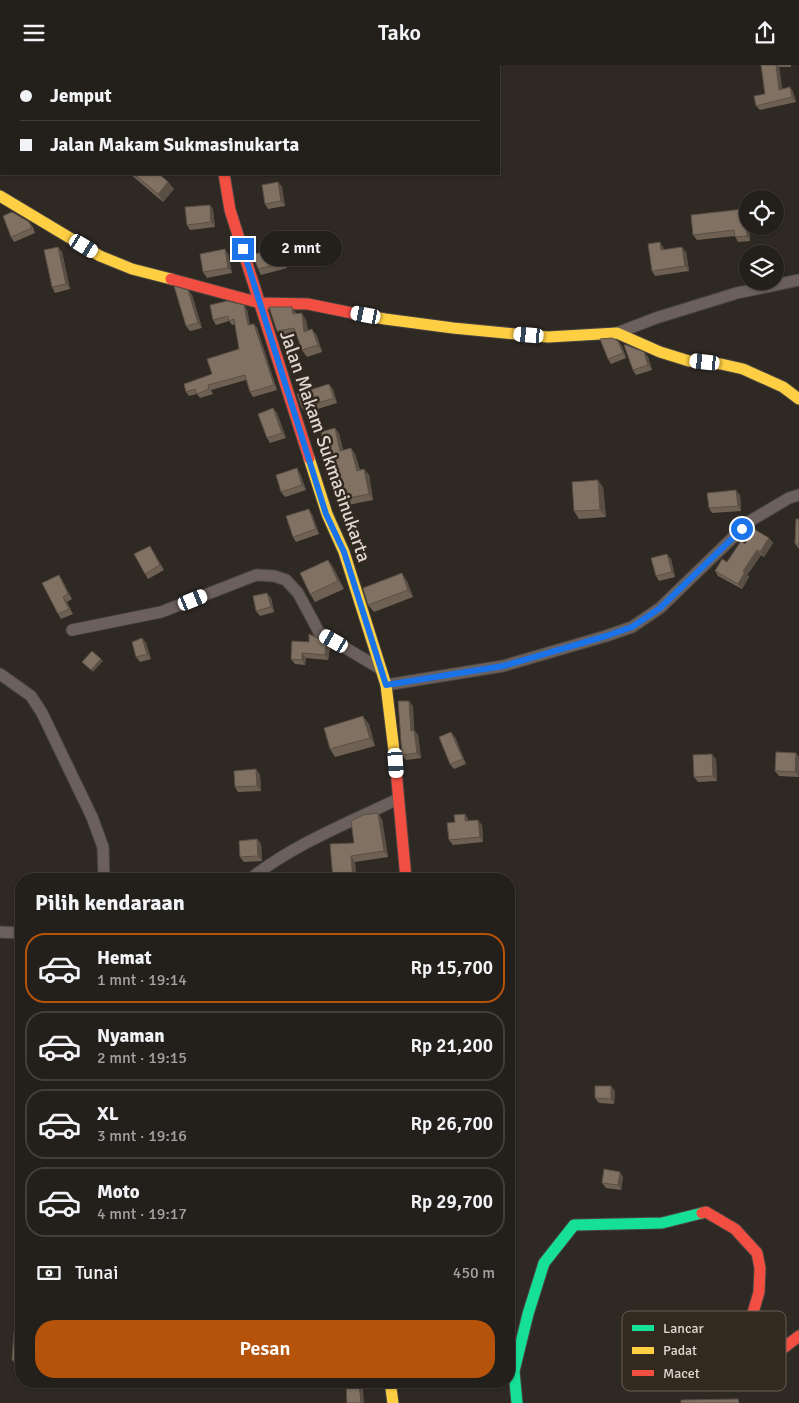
<!DOCTYPE html>
<html lang="id">
<meta charset="utf-8">
<style>
:root{--surface:#231f1b;--page:#2f2c28;--text:#f1f3f6;--muted:#a3a2a3;--line:#403d3a;--accent:#b45309}
body{margin:0;font-family:Signika,sans-serif;background:var(--page);color:var(--text);height:100vh;display:flex;flex-direction:column;font-size:19px;white-space:nowrap}
*{box-sizing:border-box;margin:0}
p{font-size:16px;color:var(--muted)}
.icon{flex:none;width:28px;height:28px;fill:none;stroke:currentColor;stroke-width:2;stroke-linecap:round;stroke-linejoin:round}
.map{position:relative;flex:1;overflow:hidden}
.drawer{position:absolute;left:15px;top:808px;width:500px;height:515px;display:flex;flex-direction:column;background:var(--surface);border-radius:20px;box-shadow:0 1px 4px #0004,0 0 0 1px var(--line)}
.drawer>*{flex:none}
.banner{position:absolute;left:0px;top:0px;width:500px;height:110px;box-shadow:0 1px 4px #0004,0 0 0 1px var(--line);display:grid;align-content:center;height:110px;padding:0 20px;background:var(--surface)}
.tools{position:absolute;left:739px;top:125px;display:grid;gap:10px}
.tools a{display:grid;place-items:center;width:45px;height:45px;border-radius:50%;background:var(--surface);box-shadow:0 1px 4px #0004,0 0 0 1px var(--line);font-size:25px}
.end{position:absolute;width:22px;height:22px;margin:-11px;border:6px solid #1a73e8;background:#fff;box-shadow:0 0 0 2px #fff}
.from{border-radius:50%}
.bubble{position:absolute;height:35px;border-radius:18px;background:var(--surface);box-shadow:0 1px 4px #0004,0 0 0 1px var(--line);font-size:16px;font-weight:600;line-height:35px;text-align:center}
.car{position:absolute;width:15px;height:30px;margin:-15px -8px;border-radius:6px;box-shadow:0 0 4px 1px #0007;background:linear-gradient(#fff 24%,#345 0 40%,#fff 0 76%,#345 0 86%,#fff 0)}
.banner b{display:flex;align-items:center;gap:18px;height:48px;font-size:19px}
.banner b+b{border-top:1px solid var(--line)}
.banner i{width:12px;height:12px;background:var(--text)}
ul{padding:0;list-style:none}
li{display:flex;align-items:center;gap:15px;height:70px;margin:0 10px 8px;padding:0 10px;border:2px solid var(--line);border-radius:20px}
li div{flex:1}
li b{display:block;font-size:19px}
li em{font-style:normal;font-weight:600}
li.selected{border-color:var(--accent)}
li>.icon{width:45px;height:45px;stroke-width:1.5}
h2{padding:0 20px;font-size:22px;line-height:60px}
.pay{display:flex;align-items:center;gap:12px;height:55px;padding:0 20px;font-size:19px}
.pay p{margin-inline-start:auto}
.button{display:flex;gap:10px;margin-top:auto;padding:10px 20px}
.button a{flex:1;height:58px;border-radius:20px;background:var(--accent);color:#fff;font-size:20px;font-weight:600;line-height:58px;text-align:center}
header{display:flex;justify-content:space-between;align-items:center;height:65px;padding:0 20px;background:var(--surface);font-size:22px;font-weight:600}
.map>svg:first-child{display:block}
.lines{fill:none;stroke-linecap:round;stroke-linejoin:round}
.street-casing{stroke:#4a4541;stroke-width:13}
.fast-casing{stroke:#4a4541;stroke-width:13}
.slow-casing{stroke:#4a4541;stroke-width:13}
.jam-casing{stroke:#4a4541;stroke-width:13}
.street{stroke:#6b605b;stroke-width:11}
.fast{stroke:#16e098;stroke-width:11}
.slow{stroke:#ffcf43;stroke-width:11}
.jam{stroke:#f24e42;stroke-width:11}
.wall{fill:#6e6154}
.shaded-wall{fill:#5a4f45}
.building{fill:#807162;stroke:#5a4f45}
.route{stroke:#1a73e8;stroke-width:6}
.labels{text-anchor:middle;stroke-width:5;stroke-linejoin:round;paint-order:stroke}
.street-label{font-size:19px;fill:#dfd8d2;stroke:#34291f}
.key{fill:#34291f;stroke:#675e55;stroke-width:1}
.key-label{font-size:14px;fill:#dfd8d2}
</style>
<header><svg class="icon" aria-label="menu" viewBox="0 0 24 24"><path d="M4 6h16M4 12h16M4 18h16"/></svg>Tako<svg class="icon" aria-label="share" viewBox="0 0 24 24"><path d="M12 15V3M7 8l5-5 5 5M5 13v7h14v-7"/></svg></header>
<div class="map">
<svg width="799" height="1338" viewBox="0 0 799 1338">
<rect width="100%" height="100%" fill="#2f2924"/>
<g class="lines">
<defs>
<path id="street" d="M148,0L149,1
M617,268L656,253L737,228L799,215
M72,565L161,547L256,510L274,511L286,515L298,528L319,567L379,603
M0,609L31,631L42,648L92,752L103,782L104,814
M386,620L503,601L606,571L632,562L660,543L750,456L789,433L799,430
M250,814C294,779 348,758 398,734
M0,867L21,868"/>
<path id="fast" d="M225,0V1
M517,1338L514,1306L528,1249L544,1198L574,1160L662,1158L702,1148"/>
<path id="slow" d="M0,131L100,191L132,204L171,214
M352,248L385,254L453,263L548,272L617,268L660,287L689,296L721,299L743,304L783,322L799,334
M309,393L327,449L344,487L386,620L395,694
M390,1316L393,1338"/>
<path id="jam" d="M224,109L230,145L309,393
M171,214L260,238L308,239L352,248
M395,694L406,814
M702,1148L706,1147L735,1164L757,1188L760,1203L759,1227L752,1251V1296L760,1298L773,1291L799,1271"/>
</defs>
<use href="#street" class="street-casing"/>
<use href="#fast" class="fast-casing"/>
<use href="#slow" class="slow-casing"/>
<use href="#jam" class="jam-casing"/>
<use href="#street" class="street"/>
<use href="#fast" class="fast"/>
<use href="#slow" class="slow"/>
<use href="#jam" class="jam"/>
</g>
<path class="wall" d="M761,0H791V2H779L782,24L790,22L793,27L796,37L760,45L756,41L765,29Z
M130,109H159L168,117L174,124L163,137Z
M278,117L282,122L285,141L268,144L265,139Z
M210,140L213,145L215,162L190,165L187,160Z
M29,157L33,162L35,168L14,177L11,172Z
M749,161L750,176L738,177L735,171L697,175L693,170Z
M58,182L62,187L70,224L55,228L52,222Z
M663,182L664,185L686,187L689,206L655,211L652,206Z
M280,184L283,189L287,203L261,210L258,204Z
M228,189L232,208L207,213L203,207Z
M188,225L192,230L202,263L190,266L186,261Z
M244,240L247,245L250,260L254,259L257,263L277,325L253,332L250,327L246,315L211,325L213,329L200,333L197,329L189,331L186,327L212,309L239,284L235,259L232,260L229,256L216,260L213,255Z
M297,249L306,255L308,266L312,264L317,271L322,287L307,292L302,285L297,270L281,273L277,266Z
M618,276L622,281L626,293L611,299L608,294Z
M644,287L648,292L652,305L636,310L633,305Z
M333,324L337,338L305,348L302,343Z
M273,343L277,348L286,373L270,378L267,373Z
M335,363L339,369L343,385L351,383L355,389L360,405L364,404L369,410L373,435L343,441L339,435L334,410L332,411L327,405L326,388Z
M300,408L306,425L285,432L281,427Z
M603,422L606,452L579,454L574,446Z
M740,430L741,446L712,448L709,443Z
M312,449L319,469L296,477L293,472Z
M799,454V484L795,479Z
M769,473L773,478L764,492L761,490L747,510L749,512L742,524L718,511L715,506L727,497L745,479Z
M153,486L164,505L148,514L145,509Z
M671,494L675,512L659,516L656,511Z
M328,495L333,502L344,524L315,537L310,529Z
M59,510L62,515L72,534L67,537L73,549L61,554L58,549Z
M407,516L413,532L374,547L368,540Z
M267,528L271,533L274,547L260,551L256,546Z
M142,573L146,578L151,594L140,597L136,592Z
M292,576L330,582L328,595L306,593L305,600L295,599L291,594Z
M413,641L414,665L418,670L421,693L406,695L402,690Z
M369,659L375,681L335,692L330,684Z
M455,672L466,699L454,704L450,699Z
M796,688L799,712L779,711L775,706Z
M716,694L717,716L698,717L694,712Z
M256,704L260,710L261,726L238,727L235,722Z
M465,749L468,754V756L482,760L483,777L453,780L449,775L455,757Z
M382,754L388,792L355,797L333,814L354,778Z
M257,774L261,779L262,796L244,797L240,792Z
M615,1026L614,1039L599,1038L595,1033Z
M620,1107L623,1112L621,1125L606,1123L602,1118Z
M21,1267V1300H16L12,1295Z"/>
<path class="shaded-wall" d="M776,0H778L779,2L783,30L779,25Z
M790,22L793,27L796,37L792,32Z
M168,117L174,124L163,137L158,129Z
M278,117L282,122L285,141L281,136Z
M210,140L213,145L215,162L211,157Z
M744,144L748,149V161H749L750,176L747,171Z
M660,177L663,182L664,190L661,185Z
M58,182L62,187L70,224L66,219Z
M682,182L686,187L689,206L685,201Z
M225,184L228,189L232,208L228,203Z
M280,184L283,189L287,203L284,198Z
M188,225L192,230L202,263L198,258Z
M244,240L247,245L251,265L248,260Z
M292,242L297,249H293Z
M302,248L306,255L309,274L304,267Z
M254,259L257,263L277,325L274,320Z
M312,264L317,271L322,287L318,280Z
M618,276L622,281L626,293L623,288Z
M644,287L648,292L652,305L648,300Z
M329,319L333,324L337,338L334,333Z
M273,343L277,348L286,373L282,368Z
M335,363L339,369L345,392L340,386Z
M351,383L355,389L361,412L357,406Z
M297,403L300,408L306,425L302,420Z
M364,404L369,410L373,435L369,429Z
M598,415L603,422L606,452L600,445Z
M736,425L740,430L741,446L738,441Z
M309,444L312,449L319,469L316,464Z
M769,473L773,478L764,492L760,487Z
M150,481L153,486L164,505L160,500Z
M757,485L761,490L747,510L749,512L742,524L738,519L743,506Z
M667,489L671,494L675,512L672,507Z
M328,495L333,502L344,524L338,516Z
M402,508L407,516L413,532L408,525Z
M59,510L62,515L72,534L68,529Z
M267,528L271,533L274,547L271,542Z
M63,532L67,537L73,549L69,544Z
M142,573L146,578L151,594L147,589Z
M326,577L330,582L328,595L325,590Z
M302,588L306,593L305,600L302,595Z
M101,594L103,596L93,607L91,605Z
M409,636L413,641L414,671L411,666Z
M363,651L369,659L375,681L370,673Z
M414,665L418,670L421,693L417,688Z
M451,667L455,672L466,699L463,694Z
M796,688L799,692V712L795,707Z
M712,689L716,694L717,716L713,711Z
M256,704L260,710L261,726L257,721Z
M378,748L382,754L388,792L384,786Z
M465,749L468,754L469,761L465,756Z
M478,755L482,760L483,777L480,772Z
M257,774L261,779L262,796L258,791Z
M351,791L355,797L357,814H353Z
M611,1021L615,1026L614,1039L611,1034Z
M620,1107L623,1112L621,1125L618,1120Z
M359,1318L363,1323L364,1338H361Z"/>
<path class="building" d="M195,0H213V1H195Z
M362,0H381V1H362Z
M761,0H776L779,25L790,22L792,32L756,41L754,31L765,29Z
M134,109H159L168,117L158,129Z
M278,117L281,136L265,139L262,120Z
M210,140L211,157L187,160L185,142Z
M744,144L747,171L735,172L734,165L693,170L691,150Z
M12,147L29,157L32,163L11,172L3,151Z
M660,177L661,185L682,182L685,201L652,206L648,179Z
M58,182L66,219L52,222L44,185Z
M225,184L228,203L203,207L200,189Z
M280,184L284,198L258,204L253,189Z
M174,221L188,225L198,258L186,261Z
M227,236L244,240L248,260L254,259L274,320L250,327L245,310L208,320L209,324L197,329L195,324L186,327L184,319L212,309L207,294L239,284L234,254L229,256L228,251L213,255L210,240Z
M269,242H292L293,249L302,248L304,267L312,264L318,280L302,285L294,263L277,266Z
M612,273L618,276L623,288L608,294L600,274Z
M624,280H626L644,287L648,300L633,305Z
M329,319L334,333L302,343L297,329Z
M273,343L282,368L267,373L258,349Z
M335,363L340,386L351,383L357,406L364,404L369,429L339,435L333,403L327,405L323,389L326,388L321,367Z
M297,403L302,420L281,427L276,410Z
M598,415L600,445L574,446L572,417Z
M736,425L738,441L709,443L707,428Z
M309,444L316,464L293,472L286,451Z
M796,454H799V479H795Z
M754,464L769,473L760,487L757,485L743,506L745,507L738,519L715,506L722,494L727,497L741,476L745,479Z
M150,481L160,500L145,509L134,489Z
M667,489L672,507L656,511L651,493Z
M328,495L338,516L310,529L300,508Z
M402,508L408,525L368,540L363,523Z
M59,510L68,529L63,532L69,544L58,549L42,518Z
M267,528L271,542L256,546L253,531Z
M309,569L326,577L325,590L302,588V595L291,594L292,576L309,577Z
M142,573L147,589L136,592L132,577Z
M92,586L101,594L91,605L82,597Z
M398,636H409L411,666L414,665L417,688L402,690Z
M363,651L370,673L330,684L324,663Z
M451,667L463,694L450,699L439,672Z
M776,687L796,688L795,707L775,706Z
M712,689L713,711L694,712L693,690Z
M256,704L257,721L235,722L234,706Z
M378,748L384,786L351,791L353,814H333L330,779L354,778L351,756L363,750Z
M465,749V756L478,755L480,772L449,775L447,758L455,757L454,750Z
M257,774L258,791L240,792L239,776Z
M595,1021H611V1034L595,1033Z
M604,1104L620,1107L618,1120L602,1118Z
M14,1267H21V1296L12,1295Z
M359,1318L361,1338H347L346,1319Z
M738,1334L739,1338H681V1335Z"/>
<g class="lines">
<path class="route" d="M243,184L326,449L344,487L386,620L503,601L606,571L632,562L660,543L742,464"/>
</g>
<g class="labels">
<g class="street-label">
<text transform="translate(326 381) rotate(71)" y="7">Jalan Makam Sukmasinukarta</text>
</g>
</g>
<rect x="622" y="1246" width="164" height="80" rx="8" class="key"/>
<rect x="632" y="1260" width="22" height="6" fill="#16e098"/>
<rect x="632" y="1282" width="22" height="7" fill="#ffcf43"/>
<rect x="632" y="1305" width="22" height="6" fill="#f24e42"/>
<g class="key-label">
<text x="663" y="1268">Lancar</text>
<text x="663" y="1290">Padat</text>
<text x="663" y="1313">Macet</text>
</g>
</svg>
<div class="tools">
<a><svg class="icon" aria-label="locate" viewBox="0 0 24 24"><circle cx="12" cy="12" r="6"/><path d="M12 2v4M12 18v4M2 12h4M18 12h4"/></svg></a>
<a><svg class="icon" aria-label="layers" viewBox="0 0 24 24"><path d="M12 4l9 5-9 5-9-5zM3 14l9 5 9-5"/></svg></a>
</div>
<i class="end from" style="left:742px;top:464px"></i>
<i class="end" style="left:243px;top:184px"></i>
<div class="bubble" style="left:260px;top:166px;width:82px">2 mnt</div>
<i class="car" style="left:84px;top:181px;rotate:121deg"></i>
<i class="car" style="left:366px;top:250px;rotate:281deg"></i>
<i class="car" style="left:529px;top:270px;rotate:275deg"></i>
<i class="car" style="left:705px;top:297px;rotate:276deg"></i>
<i class="car" style="left:193px;top:535px;rotate:68deg"></i>
<i class="car" style="left:334px;top:576px;rotate:300deg"></i>
<i class="car" style="left:396px;top:698px;rotate:176deg"></i>
<div class="banner">
<b><i class="from"></i>Jemput</b>
<b><i></i>Jalan Makam Sukmasinukarta</b>
</div>
<section class="drawer">
<h2>Pilih kendaraan</h2>
<ul>
<li class="selected"><svg class="icon" aria-label="car" viewBox="0 0 24 24"><path d="M5 17H2v-5l4-1 3-4h7l3 4 3 1v5h-3M9 17h6M6 11h13"/><circle cx="7" cy="17" r="2"/><circle cx="17" cy="17" r="2"/></svg><div><b>Hemat</b><p>1 mnt · 19:14</p></div><em>Rp 15,700</em></li>
<li><svg class="icon" aria-label="car" viewBox="0 0 24 24"><path d="M5 17H2v-5l4-1 3-4h7l3 4 3 1v5h-3M9 17h6M6 11h13"/><circle cx="7" cy="17" r="2"/><circle cx="17" cy="17" r="2"/></svg><div><b>Nyaman</b><p>2 mnt · 19:15</p></div><em>Rp 21,200</em></li>
<li><svg class="icon" aria-label="car" viewBox="0 0 24 24"><path d="M5 17H2v-5l4-1 3-4h7l3 4 3 1v5h-3M9 17h6M6 11h13"/><circle cx="7" cy="17" r="2"/><circle cx="17" cy="17" r="2"/></svg><div><b>XL</b><p>3 mnt · 19:16</p></div><em>Rp 26,700</em></li>
<li><svg class="icon" aria-label="car" viewBox="0 0 24 24"><path d="M5 17H2v-5l4-1 3-4h7l3 4 3 1v5h-3M9 17h6M6 11h13"/><circle cx="7" cy="17" r="2"/><circle cx="17" cy="17" r="2"/></svg><div><b>Moto</b><p>4 mnt · 19:17</p></div><em>Rp 29,700</em></li>
</ul>
<div class="pay"><svg class="icon" aria-label="cash" viewBox="0 0 24 24"><path d="M3 7h18v10H3z"/><circle cx="12" cy="12" r="2"/></svg>Tunai<p>450 m</p></div>
<div class="button"><a>Pesan</a></div>
</section>
</div>
